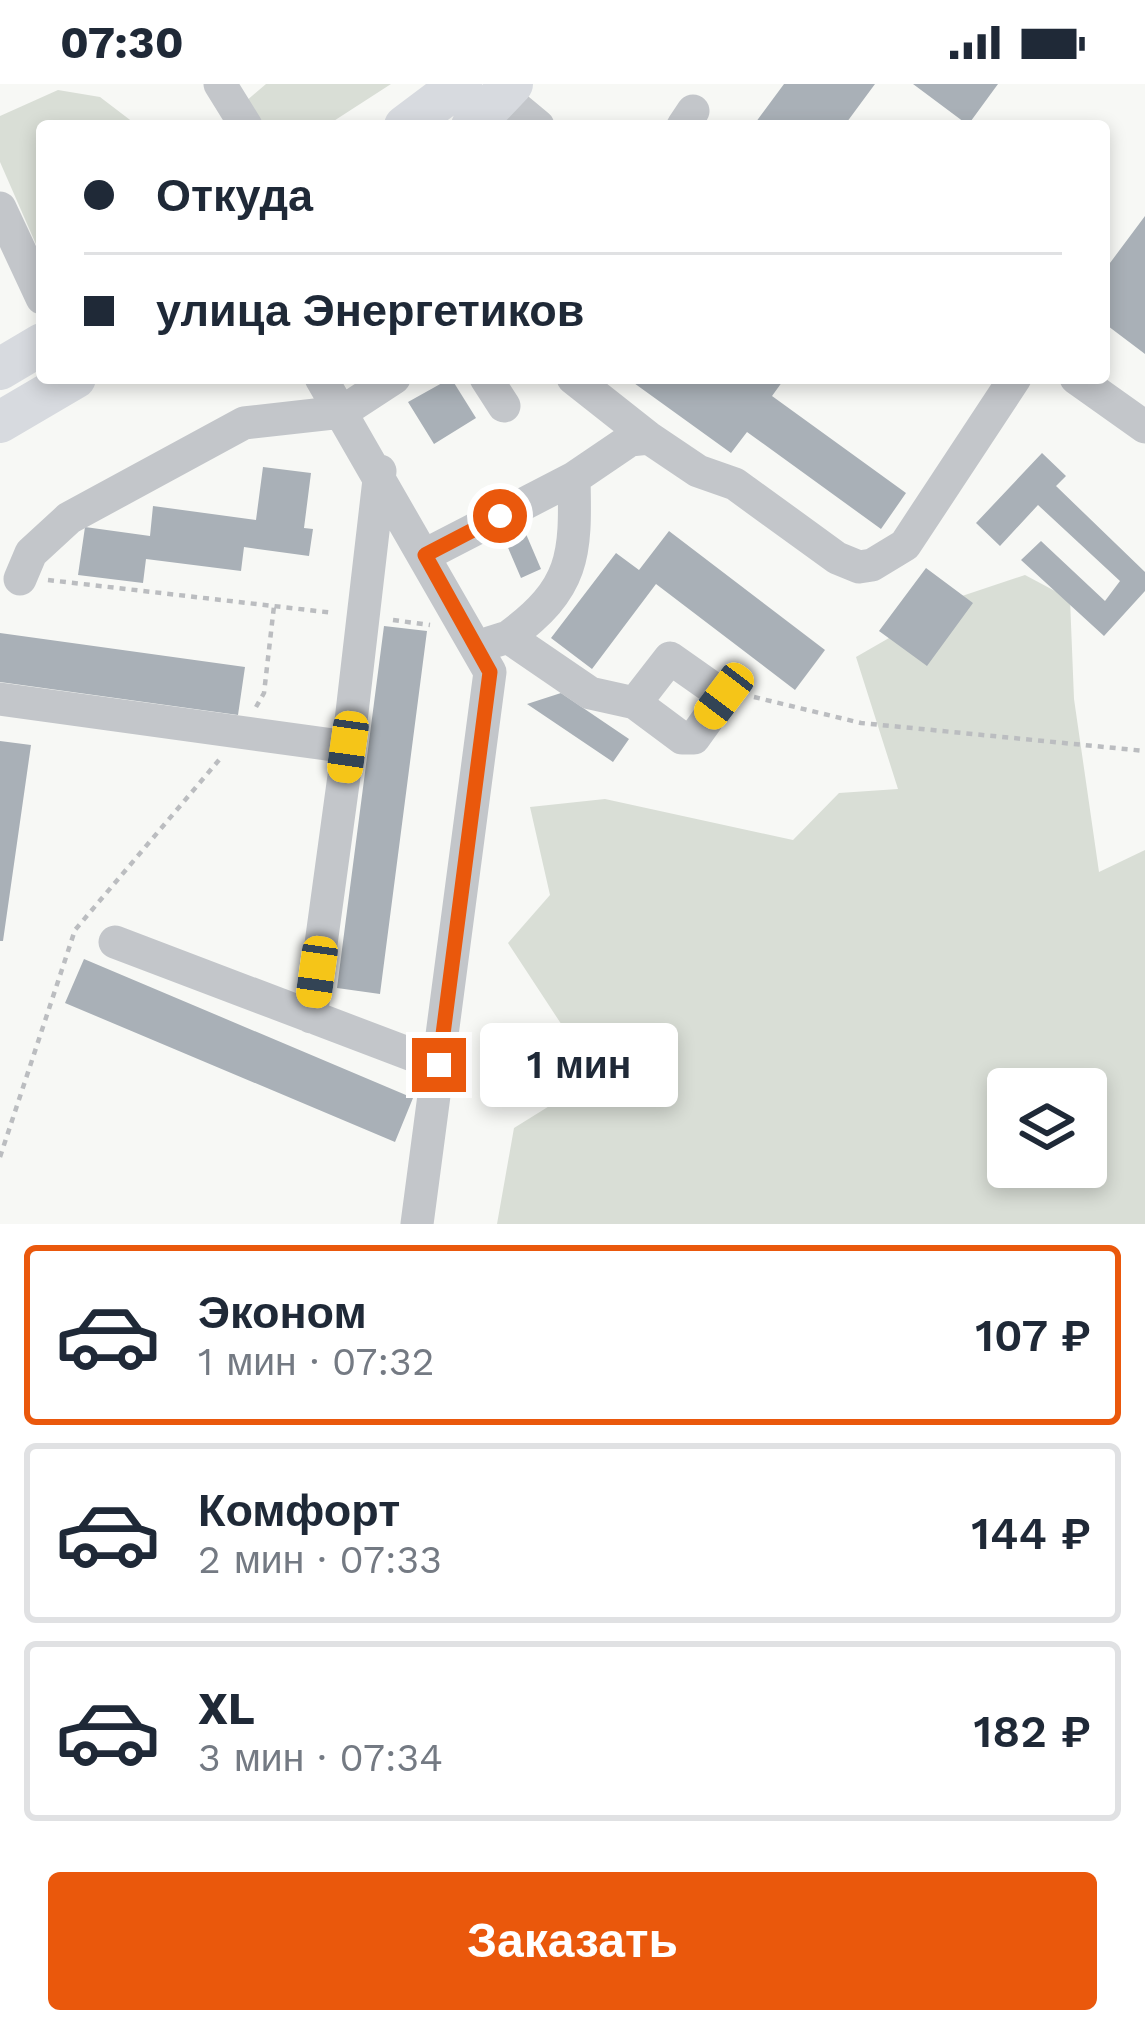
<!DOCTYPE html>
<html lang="ru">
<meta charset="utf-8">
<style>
:root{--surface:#fff;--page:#f2f2f3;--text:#1f2937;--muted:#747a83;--line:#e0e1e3;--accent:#ea580c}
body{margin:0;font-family:"Work Sans",sans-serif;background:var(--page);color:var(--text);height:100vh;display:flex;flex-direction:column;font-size:45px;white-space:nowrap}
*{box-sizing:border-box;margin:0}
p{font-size:39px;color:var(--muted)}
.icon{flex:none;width:66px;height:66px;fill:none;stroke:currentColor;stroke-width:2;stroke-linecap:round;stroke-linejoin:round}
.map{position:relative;height:1140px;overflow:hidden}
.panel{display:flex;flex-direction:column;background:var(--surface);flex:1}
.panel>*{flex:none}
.guide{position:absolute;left:36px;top:36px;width:1074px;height:264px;border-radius:12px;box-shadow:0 6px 18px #0003;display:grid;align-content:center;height:264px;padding:0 48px;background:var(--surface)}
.buttons{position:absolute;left:987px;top:984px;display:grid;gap:24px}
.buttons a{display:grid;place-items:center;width:120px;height:120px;border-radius:12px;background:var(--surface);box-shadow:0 6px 18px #0003;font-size:60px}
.end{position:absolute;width:54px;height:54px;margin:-27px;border:15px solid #ea580c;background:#fff;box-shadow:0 0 0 6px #fff}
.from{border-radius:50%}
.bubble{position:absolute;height:84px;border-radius:12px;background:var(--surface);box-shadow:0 6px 18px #0003;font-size:39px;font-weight:600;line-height:84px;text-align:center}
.car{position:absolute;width:36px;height:72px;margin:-36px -18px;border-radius:15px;box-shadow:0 0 9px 3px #0007;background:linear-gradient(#f5c518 24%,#345 0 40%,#f5c518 0 76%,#345 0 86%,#f5c518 0)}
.guide b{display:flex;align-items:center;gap:42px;height:114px;font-size:45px}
.guide b+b{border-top:3px solid var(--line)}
.guide i{width:30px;height:30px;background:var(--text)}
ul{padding:21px 0 0;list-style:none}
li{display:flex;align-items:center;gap:36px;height:180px;margin:0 24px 18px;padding:0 24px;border:6px solid var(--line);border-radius:12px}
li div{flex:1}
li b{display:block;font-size:45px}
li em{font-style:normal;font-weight:600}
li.active{border-color:var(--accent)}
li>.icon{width:108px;height:108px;stroke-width:1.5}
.action{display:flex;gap:24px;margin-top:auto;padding:24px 48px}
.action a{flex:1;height:138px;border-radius:12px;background:var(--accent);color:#fff;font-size:48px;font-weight:600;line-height:138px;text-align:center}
.status{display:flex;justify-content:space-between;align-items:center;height:84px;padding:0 60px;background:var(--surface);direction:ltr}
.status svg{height:33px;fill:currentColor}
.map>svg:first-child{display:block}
.green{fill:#d9ded6;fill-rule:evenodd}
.building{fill:#a9b0b7}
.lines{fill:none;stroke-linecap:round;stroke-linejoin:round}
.path{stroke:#bbbdc0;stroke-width:4.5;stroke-dasharray:6 6;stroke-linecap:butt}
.minor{stroke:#c3c6ca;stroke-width:33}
.major{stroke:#d7dadf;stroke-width:42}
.route{stroke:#ea580c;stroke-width:15}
</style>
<div class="status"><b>07:30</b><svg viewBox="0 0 49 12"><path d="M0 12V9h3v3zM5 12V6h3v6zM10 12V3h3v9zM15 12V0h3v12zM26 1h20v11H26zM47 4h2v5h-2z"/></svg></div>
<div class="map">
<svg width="1145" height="1140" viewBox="0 0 1145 1140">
<rect width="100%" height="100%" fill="#f7f8f5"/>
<path class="green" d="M266,0H391L326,42H217Z
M58,6L100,13L138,42H42V174L0,78V32Z
M1025,491L1070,515L1074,615L1099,788L1145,766V1140H497L514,1044L596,993L508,859L550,811L530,723L605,715L793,756L839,709L898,705L856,573L962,512ZM1008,1005H1086V1083H1008Z"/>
<path class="building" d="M784,0H875L844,42H753Z
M913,0H998L968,41Z
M1145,132V270L1104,239V187Z
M451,294L476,334L434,360L408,318Z
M627,294H785L772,312L906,409L881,445L747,348L731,369Z
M1042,369L1066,392L1056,402L1145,488V507L1104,552L1021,476L1041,457L1105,517L1120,497L1038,421L1000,462L976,439Z
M263,383L311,389L304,444L313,445L309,472L244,463L241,487L146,475L143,499L78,491L85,443L150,452L153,422L256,436Z
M669,447L825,566L795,606L656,500L592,585L551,554L616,469L639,486Z
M526,450L541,485L521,494L506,459Z
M926,484L973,519L927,582L879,547Z
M384,542L427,547L380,910L337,904Z
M0,549L245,583L238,631L0,598Z
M561,609L629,655L613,678L527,620Z
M0,657L31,661L3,857H0Z
M84,875L413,1014L395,1058L65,919Z"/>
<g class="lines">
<path class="path" d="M48,496L334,529
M393,536L430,541
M754,613L861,639L1145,667
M256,623L264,609L274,522
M0,1073L75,846L219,676"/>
<path class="minor" d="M220,0L246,42
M502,12L538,42
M683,42L693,27
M0,124L42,214
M321,294L490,588L417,1140
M486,294L504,322
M573,294L649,354
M1076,294L1145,343
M425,471L574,394
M20,495L31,469L69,434L244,339L342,328L394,294
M508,553C575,504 576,472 574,394L630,356L649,354L698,387L735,400L837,474L859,483L872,481L905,461L1015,294
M489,559L508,553L590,609L635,619L682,654H694L724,612L670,574L635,619
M0,615L348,663L380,387
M115,858L439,981
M311,933L348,663"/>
<path class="major" d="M405,42L461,0
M472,42L512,0
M0,285L42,260
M0,338L75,294"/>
</g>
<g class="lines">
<path class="route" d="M439,981L490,588L425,471L500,432"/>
</g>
</svg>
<div class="buttons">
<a><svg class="icon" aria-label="layers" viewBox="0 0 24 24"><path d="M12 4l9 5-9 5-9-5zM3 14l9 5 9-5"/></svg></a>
</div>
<i class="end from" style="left:500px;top:432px"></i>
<i class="end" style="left:439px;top:981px"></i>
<div class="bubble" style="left:480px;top:939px;width:198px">1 мин</div>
<i class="car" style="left:724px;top:612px;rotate:217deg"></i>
<i class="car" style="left:348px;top:663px;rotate:188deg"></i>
<i class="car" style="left:317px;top:888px;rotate:188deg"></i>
<div class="guide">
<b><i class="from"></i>Откуда</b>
<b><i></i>улица Энергетиков</b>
</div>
</div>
<section class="panel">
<ul>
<li class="active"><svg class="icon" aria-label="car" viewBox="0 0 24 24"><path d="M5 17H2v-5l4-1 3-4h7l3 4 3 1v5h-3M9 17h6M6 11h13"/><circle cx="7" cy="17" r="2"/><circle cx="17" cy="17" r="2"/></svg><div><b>Эконом</b><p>1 мин · 07:32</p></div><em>107 ₽</em></li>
<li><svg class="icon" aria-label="car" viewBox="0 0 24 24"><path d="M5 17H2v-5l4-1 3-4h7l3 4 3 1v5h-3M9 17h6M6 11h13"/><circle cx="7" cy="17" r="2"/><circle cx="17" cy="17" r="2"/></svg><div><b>Комфорт</b><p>2 мин · 07:33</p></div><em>144 ₽</em></li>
<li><svg class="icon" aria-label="car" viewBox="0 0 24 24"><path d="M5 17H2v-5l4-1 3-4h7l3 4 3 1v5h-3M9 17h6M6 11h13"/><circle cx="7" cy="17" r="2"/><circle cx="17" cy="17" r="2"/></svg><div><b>XL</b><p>3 мин · 07:34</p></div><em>182 ₽</em></li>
</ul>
<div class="action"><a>Заказать</a></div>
</section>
